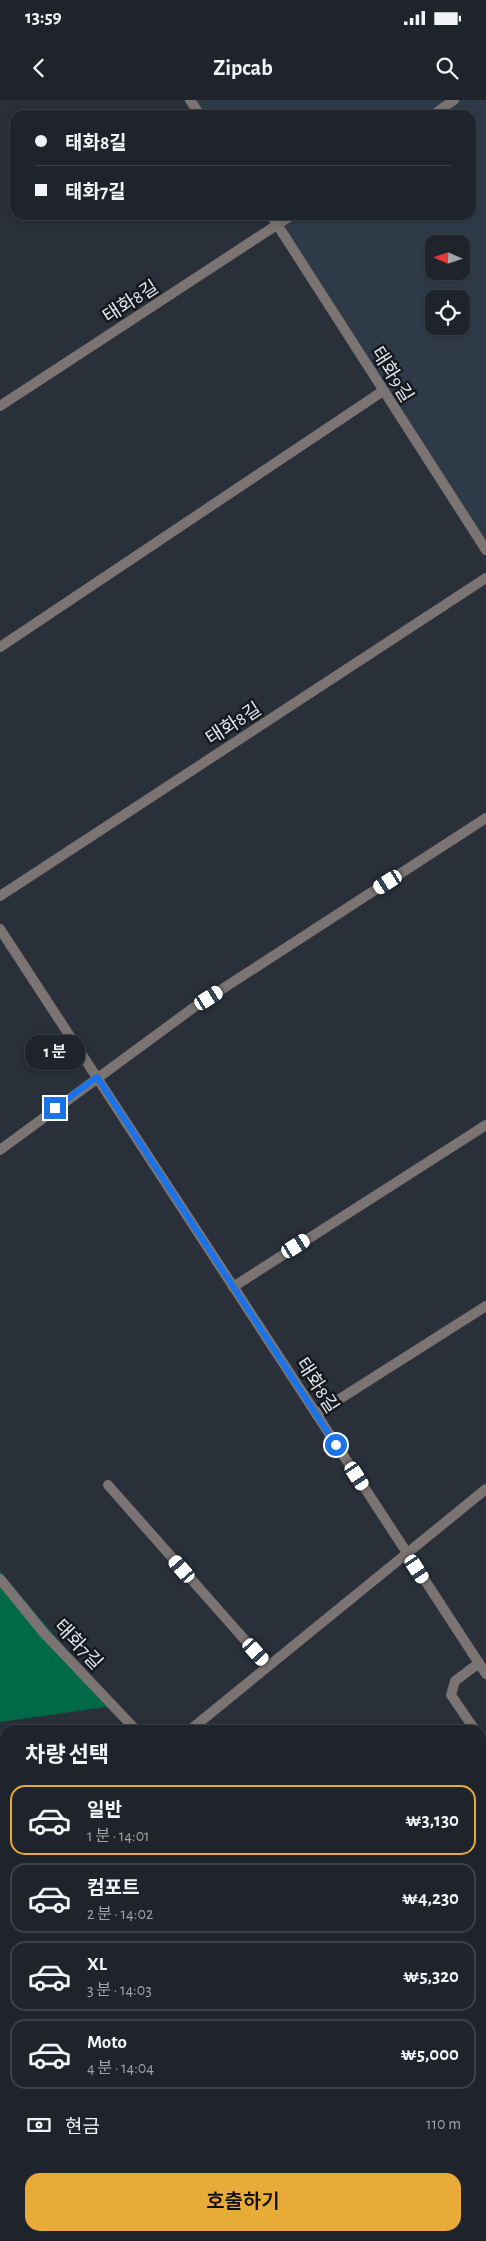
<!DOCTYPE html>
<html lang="ko">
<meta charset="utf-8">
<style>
:root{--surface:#1f242c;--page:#272c34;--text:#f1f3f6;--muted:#a1a4a9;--line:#3c4148;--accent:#e8ab37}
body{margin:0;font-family:"Alegreya Sans","Noto Sans KR",sans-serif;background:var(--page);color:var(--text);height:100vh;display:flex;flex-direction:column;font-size:19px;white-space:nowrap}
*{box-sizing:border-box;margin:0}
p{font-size:16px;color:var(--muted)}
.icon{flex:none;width:28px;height:28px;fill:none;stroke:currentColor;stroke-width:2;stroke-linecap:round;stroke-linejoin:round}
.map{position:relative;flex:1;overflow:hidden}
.panel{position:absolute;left:0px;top:1625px;width:486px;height:516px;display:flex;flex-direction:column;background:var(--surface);border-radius:15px 15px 0 0;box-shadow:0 2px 8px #0003,0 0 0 1px var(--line)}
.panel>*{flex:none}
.hud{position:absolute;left:10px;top:10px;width:466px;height:110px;border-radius:15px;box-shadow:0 2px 8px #0003,0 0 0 1px var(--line);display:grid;align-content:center;height:110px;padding:0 25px;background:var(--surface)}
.needle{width:32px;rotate:273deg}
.tools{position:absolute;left:425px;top:135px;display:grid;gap:10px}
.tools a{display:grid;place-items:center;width:45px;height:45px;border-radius:10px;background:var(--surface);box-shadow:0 2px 8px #0003,0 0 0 1px var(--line);font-size:25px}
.end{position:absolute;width:22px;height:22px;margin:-11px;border:6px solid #1a73e8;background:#fff;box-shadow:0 0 0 2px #fff}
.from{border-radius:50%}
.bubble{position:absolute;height:35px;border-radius:15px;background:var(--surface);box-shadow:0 2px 8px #0003,0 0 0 1px var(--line);font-size:16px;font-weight:600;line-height:35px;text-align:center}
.car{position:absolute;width:15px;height:30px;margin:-15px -8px;border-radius:6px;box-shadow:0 0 4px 1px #0007;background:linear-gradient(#fff 24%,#345 0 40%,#fff 0 76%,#345 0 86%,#fff 0)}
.hud b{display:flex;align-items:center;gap:18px;height:48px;font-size:19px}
.hud b+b{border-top:1px solid var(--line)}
.hud i{width:12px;height:12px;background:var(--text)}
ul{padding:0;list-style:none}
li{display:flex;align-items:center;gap:15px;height:70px;margin:0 10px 8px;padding:0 15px;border:2px solid var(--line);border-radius:15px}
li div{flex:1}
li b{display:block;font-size:19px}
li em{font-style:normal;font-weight:600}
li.on{border-color:var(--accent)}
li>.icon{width:45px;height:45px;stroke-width:1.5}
h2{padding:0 25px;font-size:22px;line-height:60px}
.pay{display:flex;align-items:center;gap:12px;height:55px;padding:0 25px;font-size:19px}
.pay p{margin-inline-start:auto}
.primary-button{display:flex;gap:10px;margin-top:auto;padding:10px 25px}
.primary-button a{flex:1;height:58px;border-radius:15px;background:var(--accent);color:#111;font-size:20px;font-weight:600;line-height:58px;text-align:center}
.status{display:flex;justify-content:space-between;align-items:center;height:35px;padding:0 25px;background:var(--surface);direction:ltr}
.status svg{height:14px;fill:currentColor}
header{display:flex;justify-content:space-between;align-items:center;height:65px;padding:0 25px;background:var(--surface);font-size:22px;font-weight:600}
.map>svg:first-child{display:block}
.built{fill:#2f3a48;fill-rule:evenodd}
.green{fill:#174833}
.forest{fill:#006a48}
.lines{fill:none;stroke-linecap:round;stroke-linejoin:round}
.service{stroke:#7b7473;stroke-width:10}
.minor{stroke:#7b7473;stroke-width:10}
.secondary{stroke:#a69a99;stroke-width:10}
.route{stroke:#1a73e8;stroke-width:6}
.labels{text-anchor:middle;stroke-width:5;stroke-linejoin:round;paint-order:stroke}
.street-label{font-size:19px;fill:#e1e5ec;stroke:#15181d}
</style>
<div class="status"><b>13:59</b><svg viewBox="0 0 49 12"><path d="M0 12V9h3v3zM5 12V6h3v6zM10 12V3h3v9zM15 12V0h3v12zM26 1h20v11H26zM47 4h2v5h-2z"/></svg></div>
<header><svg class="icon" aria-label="back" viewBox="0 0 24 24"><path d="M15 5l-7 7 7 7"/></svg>Zipcab<svg class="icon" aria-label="search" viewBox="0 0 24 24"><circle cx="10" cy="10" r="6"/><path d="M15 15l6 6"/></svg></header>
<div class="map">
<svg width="486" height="2141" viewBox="0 0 486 2141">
<rect width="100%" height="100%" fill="#29303a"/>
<path class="built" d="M190,0H486V448L271,115H471V15H201ZM434,144H461V171H434ZM434,199H461V226H434Z"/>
<path class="green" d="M486,1991V2141H380L381,2136H481V1995Z"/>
<path class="forest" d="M0,1471L113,1606L0,1622Z
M5,1998V2136H139V2141H0V2004Z"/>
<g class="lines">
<path class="service" d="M433,15L454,0
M0,306L292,115
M0,547L383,291
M0,796L486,478
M233,1187L486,1025
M190,1630L486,1389
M475,1630L451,1595L455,1581L479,1563
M481,1639L486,1646
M481,1667L486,1663
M450,2136L452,2141"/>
<path class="minor" d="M190,0L200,15
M271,115L486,450
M0,829L486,1574
M0,1050L193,908L486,718
M316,1314L486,1206
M108,1385L268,1566
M0,1479L44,1533L136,1630
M0,1787L5,1783
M381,2141V2136"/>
<path class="secondary" d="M481,1760L486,1756
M15,2141L20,2136"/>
</g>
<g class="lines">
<path class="route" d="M55,1008L97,977L336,1345"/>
</g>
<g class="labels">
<g class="street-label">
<text transform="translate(130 201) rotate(-33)" y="7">태화8길</text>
<text transform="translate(393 274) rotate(58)" y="7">태화9길</text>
<text transform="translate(233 623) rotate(-33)" y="7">태화8길</text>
<text transform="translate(318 1285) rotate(57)" y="7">태화8길</text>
<text transform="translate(79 1544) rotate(47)" y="7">태화7길</text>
</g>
</g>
</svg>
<div class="tools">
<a><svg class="needle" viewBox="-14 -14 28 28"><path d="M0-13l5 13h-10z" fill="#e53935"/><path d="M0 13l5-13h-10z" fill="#a1a4a9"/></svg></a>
<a><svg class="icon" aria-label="locate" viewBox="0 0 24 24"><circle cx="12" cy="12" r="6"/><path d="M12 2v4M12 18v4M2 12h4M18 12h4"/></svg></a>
</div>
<i class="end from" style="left:336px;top:1345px"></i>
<i class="end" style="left:55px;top:1008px"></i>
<div class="bubble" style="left:25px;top:935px;width:60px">1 분</div>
<i class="car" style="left:388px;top:782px;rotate:237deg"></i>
<i class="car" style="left:209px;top:898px;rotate:57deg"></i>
<i class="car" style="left:296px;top:1146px;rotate:57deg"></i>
<i class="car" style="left:357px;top:1376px;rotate:147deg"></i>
<i class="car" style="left:182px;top:1469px;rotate:319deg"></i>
<i class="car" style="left:417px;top:1469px;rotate:147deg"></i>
<i class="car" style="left:256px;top:1552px;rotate:138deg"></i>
<div class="hud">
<b><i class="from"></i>태화8길</b>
<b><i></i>태화7길</b>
</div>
<section class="panel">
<h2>차량 선택</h2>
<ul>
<li class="on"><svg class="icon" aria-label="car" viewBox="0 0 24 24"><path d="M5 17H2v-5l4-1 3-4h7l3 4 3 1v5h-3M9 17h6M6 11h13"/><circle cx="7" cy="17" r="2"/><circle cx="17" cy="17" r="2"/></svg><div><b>일반</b><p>1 분 · 14:01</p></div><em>₩3,130</em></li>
<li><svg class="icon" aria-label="car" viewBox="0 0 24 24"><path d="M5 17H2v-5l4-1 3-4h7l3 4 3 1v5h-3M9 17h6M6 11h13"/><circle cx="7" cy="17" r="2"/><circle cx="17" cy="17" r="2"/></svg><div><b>컴포트</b><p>2 분 · 14:02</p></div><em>₩4,230</em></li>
<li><svg class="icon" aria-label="car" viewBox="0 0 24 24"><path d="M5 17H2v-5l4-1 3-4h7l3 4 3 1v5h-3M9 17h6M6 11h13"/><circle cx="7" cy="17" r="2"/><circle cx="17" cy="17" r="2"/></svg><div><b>XL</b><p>3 분 · 14:03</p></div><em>₩5,320</em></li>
<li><svg class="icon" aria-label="car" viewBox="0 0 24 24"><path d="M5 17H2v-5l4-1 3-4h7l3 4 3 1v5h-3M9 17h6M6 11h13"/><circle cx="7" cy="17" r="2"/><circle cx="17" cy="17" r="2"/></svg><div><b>Moto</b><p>4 분 · 14:04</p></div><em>₩5,000</em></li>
</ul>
<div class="pay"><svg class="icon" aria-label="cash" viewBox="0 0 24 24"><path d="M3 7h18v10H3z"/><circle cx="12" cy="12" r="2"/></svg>현금<p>110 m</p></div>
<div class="primary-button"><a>호출하기</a></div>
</section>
</div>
